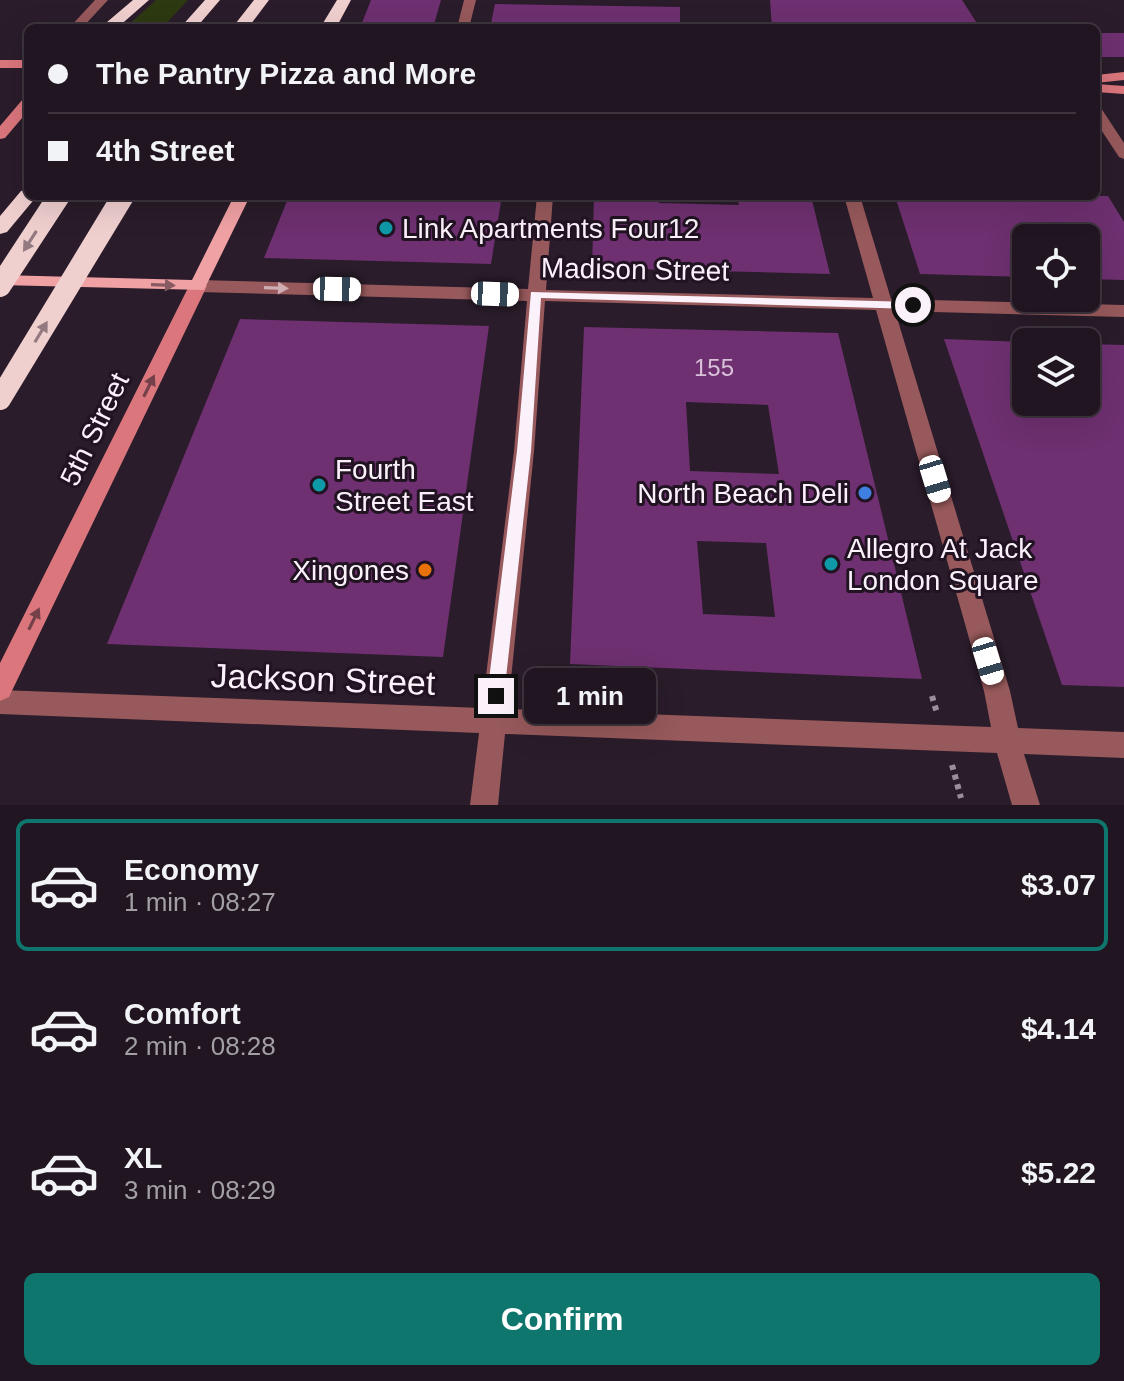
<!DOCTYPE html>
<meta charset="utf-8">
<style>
:root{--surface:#201520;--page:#281e29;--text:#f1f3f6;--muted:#a29fa5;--line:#3d343e;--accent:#0f766e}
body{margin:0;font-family:Helvetica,sans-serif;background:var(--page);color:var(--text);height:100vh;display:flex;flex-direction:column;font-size:30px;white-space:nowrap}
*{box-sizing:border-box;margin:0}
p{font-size:26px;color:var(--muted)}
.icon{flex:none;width:44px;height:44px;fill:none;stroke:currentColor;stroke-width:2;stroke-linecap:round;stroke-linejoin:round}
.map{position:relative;height:805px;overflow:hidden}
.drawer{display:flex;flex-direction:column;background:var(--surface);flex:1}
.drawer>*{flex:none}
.top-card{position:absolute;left:24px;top:24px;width:1076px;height:176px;border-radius:12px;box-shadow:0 8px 32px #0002,0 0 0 2px var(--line);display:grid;align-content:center;height:176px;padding:0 24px;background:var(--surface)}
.controls{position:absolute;left:1012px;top:224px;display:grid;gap:16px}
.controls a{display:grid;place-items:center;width:88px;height:88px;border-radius:12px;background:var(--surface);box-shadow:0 8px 32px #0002,0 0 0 2px var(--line);font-size:40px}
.end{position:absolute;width:36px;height:36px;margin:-18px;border:10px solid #fbf1fb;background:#111;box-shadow:0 0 0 4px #111}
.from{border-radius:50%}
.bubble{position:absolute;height:56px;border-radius:12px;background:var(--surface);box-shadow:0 8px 32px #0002,0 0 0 2px var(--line);font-size:26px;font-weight:700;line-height:56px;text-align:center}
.car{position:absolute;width:24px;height:48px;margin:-24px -12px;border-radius:10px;box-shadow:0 0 6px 2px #0007;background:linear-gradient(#fff 24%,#345 0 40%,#fff 0 76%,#345 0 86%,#fff 0)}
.top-card b{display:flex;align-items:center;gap:28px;height:76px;font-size:30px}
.top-card b+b{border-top:2px solid var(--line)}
.top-card i{width:20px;height:20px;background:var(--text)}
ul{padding:14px 0 0;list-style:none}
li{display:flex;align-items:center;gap:24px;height:132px;margin:0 16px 12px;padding:0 8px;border:4px solid transparent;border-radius:12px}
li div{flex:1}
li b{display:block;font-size:30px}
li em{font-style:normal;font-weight:700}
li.current{border-color:var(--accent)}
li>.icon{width:72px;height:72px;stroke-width:1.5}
.primary-button{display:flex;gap:16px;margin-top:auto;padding:16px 24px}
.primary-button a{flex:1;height:92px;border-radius:12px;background:var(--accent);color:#fff;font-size:32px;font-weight:700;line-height:92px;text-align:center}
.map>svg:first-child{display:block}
.green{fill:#2d3911}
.building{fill:#6e3070;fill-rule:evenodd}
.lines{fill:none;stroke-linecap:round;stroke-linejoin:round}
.path{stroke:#9a8e9a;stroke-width:6;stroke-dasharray:5 5;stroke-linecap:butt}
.street{fill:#97595b;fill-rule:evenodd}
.secondary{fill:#da767c;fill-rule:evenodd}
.primary{fill:#f0a1a4;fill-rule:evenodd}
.highway{fill:#f0cfcf;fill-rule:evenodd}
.highway-bridge{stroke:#f0cfcf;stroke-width:22}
.oneway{fill:#937a81}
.oneway2{fill:#885a62}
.oneway3{fill:#ceadb3}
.oneway4{fill:#74404a}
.route{fill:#fbf1fb}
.culture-dot{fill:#0f9aa8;stroke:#211321;stroke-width:3}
.shop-dot{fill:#3f7fe0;stroke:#211321;stroke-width:3}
.food-dot{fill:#e8710a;stroke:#211321;stroke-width:3}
.labels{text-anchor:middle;stroke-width:6;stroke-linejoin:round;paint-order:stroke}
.number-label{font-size:24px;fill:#d8c1d8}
.poi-label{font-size:28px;fill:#fbf1fb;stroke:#211321;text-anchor:start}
.street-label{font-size:28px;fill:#fbf1fb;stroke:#211321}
.near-street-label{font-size:34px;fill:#fbf1fb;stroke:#211321}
</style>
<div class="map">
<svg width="1124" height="805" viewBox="0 0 1124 805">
<rect width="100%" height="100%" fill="#2a1c2a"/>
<path class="green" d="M156,0H188L162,28H125Z"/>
<path class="building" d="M371,0H441L433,28H360Z
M770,0H962L980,28H772Z
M495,4L680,7V28H490Z
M1096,33H1124V57H1096Z
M289,196H406V198L466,200L467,196H489L488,200L501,201L491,264L264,258Z
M594,196H659V203L739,205L736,196H811L830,274L592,268Z
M895,196H1108L1124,222V280L1086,279V238H1026V277L920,274Z
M240,319L489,326L443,657L107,644Z
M584,327L838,333L922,679L570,664ZM686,402L768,405L779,474L690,471ZM697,541L766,543L775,617L703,614Z
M944,339L1026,342V402H1086V344L1124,345V687L1062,685Z"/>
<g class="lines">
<path class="path" d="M932,696L937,713
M952,765L961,798"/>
<path class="street" d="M95,0H108L82,28H69Z
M464,0H476L469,28H457Z
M1096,107L1101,108L1124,143V159L1119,157L1096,122Z
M537,196H553L546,290L873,298L844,196H860L891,299L1124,305V317L895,311L1010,691L1018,728L1124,732V758L1024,754L1040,805H1012L997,753L505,734L498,805H470L479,733L0,714V690L482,708L514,451L527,301L198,292L189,286L198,280L528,289ZM545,301L876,310L984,691L991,727L508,709L534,451Z"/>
<path class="secondary" d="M0,60H28V68H0Z
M1124,72V80L1096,83V75Z
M1096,84L1124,86V94L1096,92Z
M28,98V111L5,138L0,139V126L23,99Z
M198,280L207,286L9,697L0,701V663L189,286Z"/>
<path class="primary" d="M234,196H250L204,290L0,285V275L192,280Z"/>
<path class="highway" d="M133,0H149L117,28H100Z
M205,0H220L196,28H180Z
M254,0H269L248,28H232Z
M337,0H351L336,28H320Z
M28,189V196H37L7,232L0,234V216L21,191Z"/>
<path class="highway-bridge" d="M0,286L59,196
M0,399L123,196"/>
</g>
<defs><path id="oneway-solid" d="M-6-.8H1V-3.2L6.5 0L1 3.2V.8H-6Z" transform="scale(2)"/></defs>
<g class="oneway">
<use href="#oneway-solid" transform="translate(30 241) rotate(123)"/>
<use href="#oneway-solid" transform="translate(41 332) rotate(-59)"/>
</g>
<use class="oneway2" href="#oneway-solid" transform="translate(163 285) rotate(2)"/>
<use class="oneway3" href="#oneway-solid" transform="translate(276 288) rotate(2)"/>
<g class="oneway4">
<use href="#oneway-solid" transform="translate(149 386) rotate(-64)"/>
<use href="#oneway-solid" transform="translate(34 619) rotate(-64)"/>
</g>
<path class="route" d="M531,292L913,302L919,305L913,309L541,298L531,451L504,696L496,703L487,696L517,451Z"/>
<g class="culture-dot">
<circle cx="386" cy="228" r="8"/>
<circle cx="319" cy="485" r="8"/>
<circle cx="831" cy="564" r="8"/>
</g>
<circle class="shop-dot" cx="865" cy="493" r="8"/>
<circle class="food-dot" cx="425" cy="570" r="8"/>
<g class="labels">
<g class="number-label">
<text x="714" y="376">155</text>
</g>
<g class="poi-label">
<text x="402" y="238">Link Apartments Four12</text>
<text x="335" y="479">Fourth<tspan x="335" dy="32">Street East</tspan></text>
<text x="849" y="503" text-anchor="end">North Beach Deli</text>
<text x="847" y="558">Allegro At Jack<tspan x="847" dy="32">London Square</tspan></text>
<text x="409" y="580" text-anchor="end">Xingones</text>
</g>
<g class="street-label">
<text transform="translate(635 269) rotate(1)" y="10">Madison Street</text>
<text transform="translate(94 429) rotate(-64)" y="10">5th Street</text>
</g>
<g class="near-street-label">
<text transform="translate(323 679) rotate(2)" y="12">Jackson Street</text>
</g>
</g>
</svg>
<div class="controls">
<a><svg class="icon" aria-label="locate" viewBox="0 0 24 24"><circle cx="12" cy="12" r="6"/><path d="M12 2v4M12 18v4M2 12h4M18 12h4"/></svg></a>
<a><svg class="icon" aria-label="layers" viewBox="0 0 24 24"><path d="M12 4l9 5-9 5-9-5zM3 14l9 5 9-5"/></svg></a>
</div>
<i class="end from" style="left:913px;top:305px"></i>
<i class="end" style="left:496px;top:696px"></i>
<div class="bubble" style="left:524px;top:668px;width:132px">1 min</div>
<i class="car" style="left:337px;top:289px;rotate:91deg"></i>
<i class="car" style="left:495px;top:294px;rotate:92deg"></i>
<i class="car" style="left:935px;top:479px;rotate:163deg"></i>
<i class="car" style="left:988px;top:661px;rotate:163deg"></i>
<div class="top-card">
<b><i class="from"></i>The Pantry Pizza and More</b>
<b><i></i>4th Street</b>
</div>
</div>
<section class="drawer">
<ul>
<li class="current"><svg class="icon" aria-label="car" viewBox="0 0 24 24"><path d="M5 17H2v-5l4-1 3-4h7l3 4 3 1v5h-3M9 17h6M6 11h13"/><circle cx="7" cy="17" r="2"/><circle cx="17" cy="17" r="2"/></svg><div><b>Economy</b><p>1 min · 08:27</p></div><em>$3.07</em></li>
<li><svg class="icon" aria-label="car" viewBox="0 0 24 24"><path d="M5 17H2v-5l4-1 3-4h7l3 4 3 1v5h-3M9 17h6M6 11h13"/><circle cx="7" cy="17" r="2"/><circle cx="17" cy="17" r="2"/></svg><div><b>Comfort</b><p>2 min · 08:28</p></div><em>$4.14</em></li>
<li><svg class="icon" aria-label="car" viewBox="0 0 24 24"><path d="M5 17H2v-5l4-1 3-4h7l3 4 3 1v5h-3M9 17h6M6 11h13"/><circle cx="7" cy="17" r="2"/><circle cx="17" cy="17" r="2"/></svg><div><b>XL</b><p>3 min · 08:29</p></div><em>$5.22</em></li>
</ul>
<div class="primary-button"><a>Confirm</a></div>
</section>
